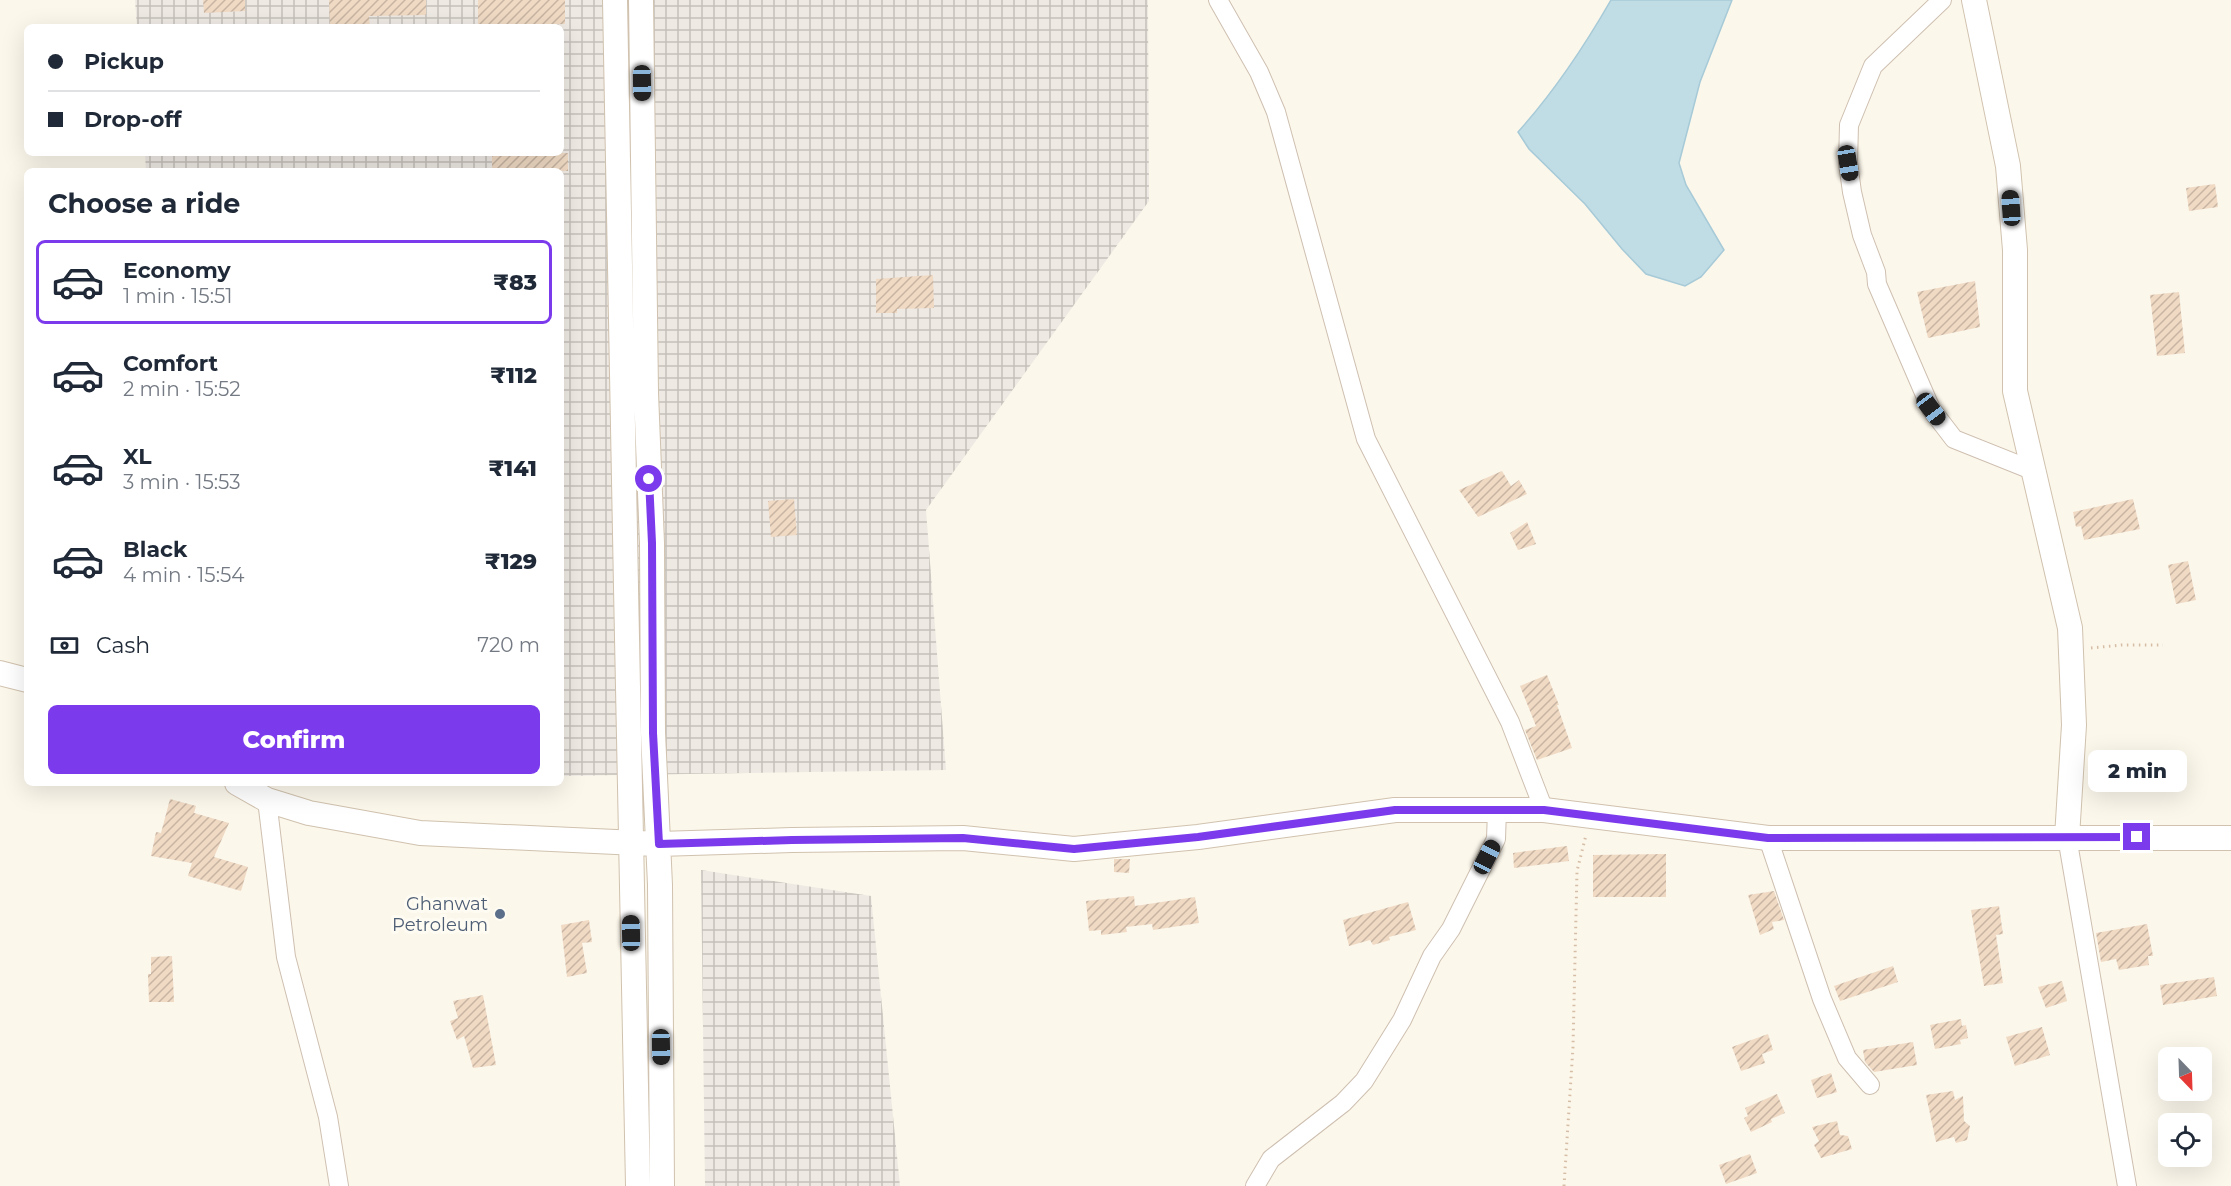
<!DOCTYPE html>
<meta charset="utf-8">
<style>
:root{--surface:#fff;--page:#f6f6f7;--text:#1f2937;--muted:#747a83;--line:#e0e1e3;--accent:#7c3aed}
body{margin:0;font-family:Montserrat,sans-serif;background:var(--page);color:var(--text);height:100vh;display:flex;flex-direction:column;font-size:22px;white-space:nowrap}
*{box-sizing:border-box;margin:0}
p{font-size:20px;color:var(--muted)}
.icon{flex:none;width:33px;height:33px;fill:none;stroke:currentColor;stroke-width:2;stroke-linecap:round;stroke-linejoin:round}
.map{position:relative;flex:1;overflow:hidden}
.panel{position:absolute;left:24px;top:168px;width:540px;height:618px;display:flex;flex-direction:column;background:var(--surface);border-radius:9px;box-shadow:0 6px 24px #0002}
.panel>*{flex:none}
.hud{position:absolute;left:24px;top:24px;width:540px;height:132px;border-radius:9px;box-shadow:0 6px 24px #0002;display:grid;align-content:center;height:132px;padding:0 24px;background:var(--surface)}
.needle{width:39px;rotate:157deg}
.buttons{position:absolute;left:2158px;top:1047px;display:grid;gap:12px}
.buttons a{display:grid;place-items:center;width:54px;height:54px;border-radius:9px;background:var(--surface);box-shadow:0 6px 24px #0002;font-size:30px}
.end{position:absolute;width:27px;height:27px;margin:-14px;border:8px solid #7c3aed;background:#fff;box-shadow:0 0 0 3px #fff}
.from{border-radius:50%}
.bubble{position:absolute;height:42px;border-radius:9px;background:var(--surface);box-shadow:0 6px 24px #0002;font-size:20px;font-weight:800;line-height:42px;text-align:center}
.car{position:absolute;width:18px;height:36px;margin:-18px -9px;border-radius:8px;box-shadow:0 0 4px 2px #0007;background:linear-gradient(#222 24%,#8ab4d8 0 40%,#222 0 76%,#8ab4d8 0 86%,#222 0)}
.hud b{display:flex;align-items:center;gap:21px;height:57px;font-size:22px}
.hud b+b{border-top:2px solid var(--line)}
.hud i{width:15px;height:15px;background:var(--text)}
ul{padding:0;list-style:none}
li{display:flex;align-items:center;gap:18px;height:84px;margin:0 12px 9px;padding:0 12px;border:3px solid transparent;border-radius:9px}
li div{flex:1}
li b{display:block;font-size:22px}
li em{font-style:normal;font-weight:800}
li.on{border-color:var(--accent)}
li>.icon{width:54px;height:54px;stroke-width:1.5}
h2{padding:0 24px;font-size:27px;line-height:72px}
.pay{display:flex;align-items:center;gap:15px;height:66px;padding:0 24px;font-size:22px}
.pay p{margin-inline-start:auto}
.cta{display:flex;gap:12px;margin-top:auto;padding:12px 24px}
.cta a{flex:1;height:69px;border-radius:9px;background:var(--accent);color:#fff;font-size:24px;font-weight:800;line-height:69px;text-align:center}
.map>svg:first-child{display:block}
.industrial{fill:url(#industrial-grid)}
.water{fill:#c0dce5;stroke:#a6cad7;stroke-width:1.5}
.building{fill:url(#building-hatch)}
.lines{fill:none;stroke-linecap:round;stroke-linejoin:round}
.street-casing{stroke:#cec0b1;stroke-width:20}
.secondary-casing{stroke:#d0c2ae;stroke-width:26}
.path{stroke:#d6bea6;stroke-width:3;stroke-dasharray:1.5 4.5;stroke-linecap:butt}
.street{stroke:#fff;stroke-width:18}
.secondary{stroke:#fff;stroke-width:24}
.route{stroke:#7c3aed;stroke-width:8}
.service-dot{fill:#5c6f8a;stroke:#fefbf2;stroke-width:2}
.labels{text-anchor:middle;stroke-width:6;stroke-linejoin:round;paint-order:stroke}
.service-label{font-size:18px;fill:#4e5e75;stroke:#fefbf2;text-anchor:end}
</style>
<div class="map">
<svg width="2231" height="1186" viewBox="0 0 2231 1186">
<defs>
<pattern id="industrial-grid" width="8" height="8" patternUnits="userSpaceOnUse" patternTransform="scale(1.5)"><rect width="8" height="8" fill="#eee9e3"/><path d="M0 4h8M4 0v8" fill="none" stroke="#c5c0ba"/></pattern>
<pattern id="building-hatch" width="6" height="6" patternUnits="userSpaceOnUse" patternTransform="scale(1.5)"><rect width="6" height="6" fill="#f0dac4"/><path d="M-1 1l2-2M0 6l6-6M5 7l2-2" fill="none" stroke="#c7b4a2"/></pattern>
</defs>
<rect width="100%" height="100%" fill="#fcf7eb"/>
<path class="industrial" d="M135,0H1148L1149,201L926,510L946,770L561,776V171H146L145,153H561V27H137Z
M701,870L871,896L900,1186H705Z"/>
<path class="water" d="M1611,0H1732L1700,82L1679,163L1686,185L1724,250L1701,277L1685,286L1646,274L1622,249L1585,204L1529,149L1518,132C1554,92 1584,47 1611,0Z"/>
<path class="building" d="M203,0H245V11L204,13Z
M329,0H426V15L369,16L370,27H330Z
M478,0H565V24L478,26Z
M492,153H568V171H492Z
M2215,184L2218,207L2189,211L2186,188Z
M933,275L934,308L897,309V313H876V279Z
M1975,281L1980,327L1928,338L1917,292Z
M2179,292L2185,353L2157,356L2150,295Z
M1502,471L1511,486L1519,480L1527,494L1478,517L1459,490Z
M794,499L797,535L771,537L768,501Z
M2133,499L2140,529L2084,540L2081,526L2076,527L2073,512Z
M1527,522L1536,544L1518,550L1510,533Z
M2188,561L2196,600L2176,604L2168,565Z
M1547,675L1559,705H1557L1572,748L1537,760L1525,730L1536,726L1520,686Z
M170,799L196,806L194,813L229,823L214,857L248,867L241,891L188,876L192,863L151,856L156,832L161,833Z
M1567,846L1569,861L1514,868L1513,853Z
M1666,854V897H1593V855Z
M1114,859H1130L1129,873L1114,872Z
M1774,891L1784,920L1772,922L1774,929L1760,935L1748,895Z
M1134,896L1135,906L1195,897L1199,923L1153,930L1152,924L1126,927L1127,932L1101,935V930L1089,931L1086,901Z
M1408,902L1416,930L1389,937L1390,940L1373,945L1370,940L1349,946L1343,920Z
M1999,906L2003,934L1996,935L2003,983L1984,986L1971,910Z
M589,920L592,942L582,943L587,973L567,977L561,925Z
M2147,924L2153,956H2148L2149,965L2119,970L2116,959L2101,962L2096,933Z
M172,956L174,1002H149L148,974H151V957Z
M1893,966L1898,982L1840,1001L1834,986Z
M2214,977L2217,996L2163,1005L2160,985Z
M2062,981L2067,1001L2046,1008L2038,987Z
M483,995L496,1065L473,1068L464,1036L457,1040L450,1021L458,1018L453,1001Z
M1961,1019L1962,1026L1966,1025L1968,1038L1960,1040L1961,1044L1935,1049L1930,1025Z
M2042,1027L2050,1055L2015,1066L2006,1037Z
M1768,1034L1773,1050L1762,1054L1765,1063L1741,1071L1732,1047Z
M1913,1042L1917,1065L1874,1072L1865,1062L1863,1050Z
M1831,1073L1837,1092L1817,1098L1811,1080Z
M1953,1091L1955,1100L1963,1096L1964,1121L1970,1126L1967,1140L1956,1143L1954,1137L1936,1142L1926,1095Z
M1777,1094L1785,1113L1771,1119L1772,1122L1751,1132L1744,1118L1748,1116L1745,1108Z
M1837,1121L1840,1135L1848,1136L1852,1149L1821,1158L1814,1145L1819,1141L1812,1127Z
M1750,1154L1757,1173L1726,1184L1719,1165Z"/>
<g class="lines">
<defs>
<path id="street" d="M1218,0L1259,72L1276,112L1366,439L1510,722L1544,810
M1942,0L1873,66L1849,125L1848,163L1852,192L1862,235L1876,272L1877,284L1931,409L1954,439L2034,471
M267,800L286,957L328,1117L339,1186
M2067,837L2127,1186
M1768,838L1822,999L1847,1058L1870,1085
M1255,1186L1271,1159L1343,1103L1364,1081L1402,1020L1432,956L1451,929L1496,839L1497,810"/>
<path id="secondary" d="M615,0C624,395 628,791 638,1186
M641,0L646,393L652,543L653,733L660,885L662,1186
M1974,0L2008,166L2015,250V391L2070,628L2074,725L2067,837
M0,673L27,680
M237,783L267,800L309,813L420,833L659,844L792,840L963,838L1074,849L1198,837L1395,810H1544L1768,838H2231"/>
</defs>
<use href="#street" class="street-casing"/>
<use href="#secondary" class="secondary-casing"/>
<path class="path" d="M2091,648L2122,645H2163
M1564,1186L1573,1047L1577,871L1586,835"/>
<use href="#street" class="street"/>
<use href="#secondary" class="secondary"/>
</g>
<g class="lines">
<path class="route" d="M649,479L652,543L653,733L659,844L792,840L963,838L1074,849L1198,837L1395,810H1544L1768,838L2137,837"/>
</g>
<circle class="service-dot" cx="500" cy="914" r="6"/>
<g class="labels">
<g class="service-label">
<text x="488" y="910">Ghanwat<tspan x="488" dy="21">Petroleum</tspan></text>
</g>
</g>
</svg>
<div class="buttons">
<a><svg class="needle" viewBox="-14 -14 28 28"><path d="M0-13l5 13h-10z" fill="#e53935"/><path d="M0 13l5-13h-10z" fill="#747a83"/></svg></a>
<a><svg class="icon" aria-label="locate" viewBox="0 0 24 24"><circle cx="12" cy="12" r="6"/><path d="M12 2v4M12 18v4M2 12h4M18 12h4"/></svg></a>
</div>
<i class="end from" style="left:649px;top:479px"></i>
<i class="end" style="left:2137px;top:837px"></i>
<div class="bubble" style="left:2088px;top:750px;width:99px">2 min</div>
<i class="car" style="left:642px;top:83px;rotate:179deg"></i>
<i class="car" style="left:1848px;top:163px;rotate:171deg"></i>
<i class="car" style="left:2011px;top:208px;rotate:356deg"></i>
<i class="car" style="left:1931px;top:409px;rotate:143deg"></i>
<i class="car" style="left:1487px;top:857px;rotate:27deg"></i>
<i class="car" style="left:631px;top:933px;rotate:359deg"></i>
<i class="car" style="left:661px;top:1047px;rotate:179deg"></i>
<div class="hud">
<b><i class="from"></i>Pickup</b>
<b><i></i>Drop-off</b>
</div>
<section class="panel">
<h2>Choose a ride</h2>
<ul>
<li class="on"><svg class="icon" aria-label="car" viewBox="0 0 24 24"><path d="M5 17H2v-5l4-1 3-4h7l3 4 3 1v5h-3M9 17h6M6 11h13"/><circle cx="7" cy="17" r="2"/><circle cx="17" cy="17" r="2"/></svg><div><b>Economy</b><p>1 min · 15:51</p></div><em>₹83</em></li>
<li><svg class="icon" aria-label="car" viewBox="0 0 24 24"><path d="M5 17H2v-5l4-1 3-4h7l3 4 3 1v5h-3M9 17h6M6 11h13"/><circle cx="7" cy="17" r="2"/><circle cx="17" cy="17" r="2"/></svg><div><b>Comfort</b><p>2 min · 15:52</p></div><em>₹112</em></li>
<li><svg class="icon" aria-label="car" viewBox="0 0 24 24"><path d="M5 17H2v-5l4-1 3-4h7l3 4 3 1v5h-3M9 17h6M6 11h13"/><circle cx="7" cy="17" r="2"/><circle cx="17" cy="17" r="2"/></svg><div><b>XL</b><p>3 min · 15:53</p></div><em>₹141</em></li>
<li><svg class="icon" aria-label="car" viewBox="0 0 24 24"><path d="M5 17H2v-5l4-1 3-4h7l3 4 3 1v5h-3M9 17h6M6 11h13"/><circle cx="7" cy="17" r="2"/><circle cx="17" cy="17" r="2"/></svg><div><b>Black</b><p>4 min · 15:54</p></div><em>₹129</em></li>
</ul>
<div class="pay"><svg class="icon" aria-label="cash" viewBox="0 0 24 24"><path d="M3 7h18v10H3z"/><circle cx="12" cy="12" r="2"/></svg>Cash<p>720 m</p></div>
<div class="cta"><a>Confirm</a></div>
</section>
</div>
